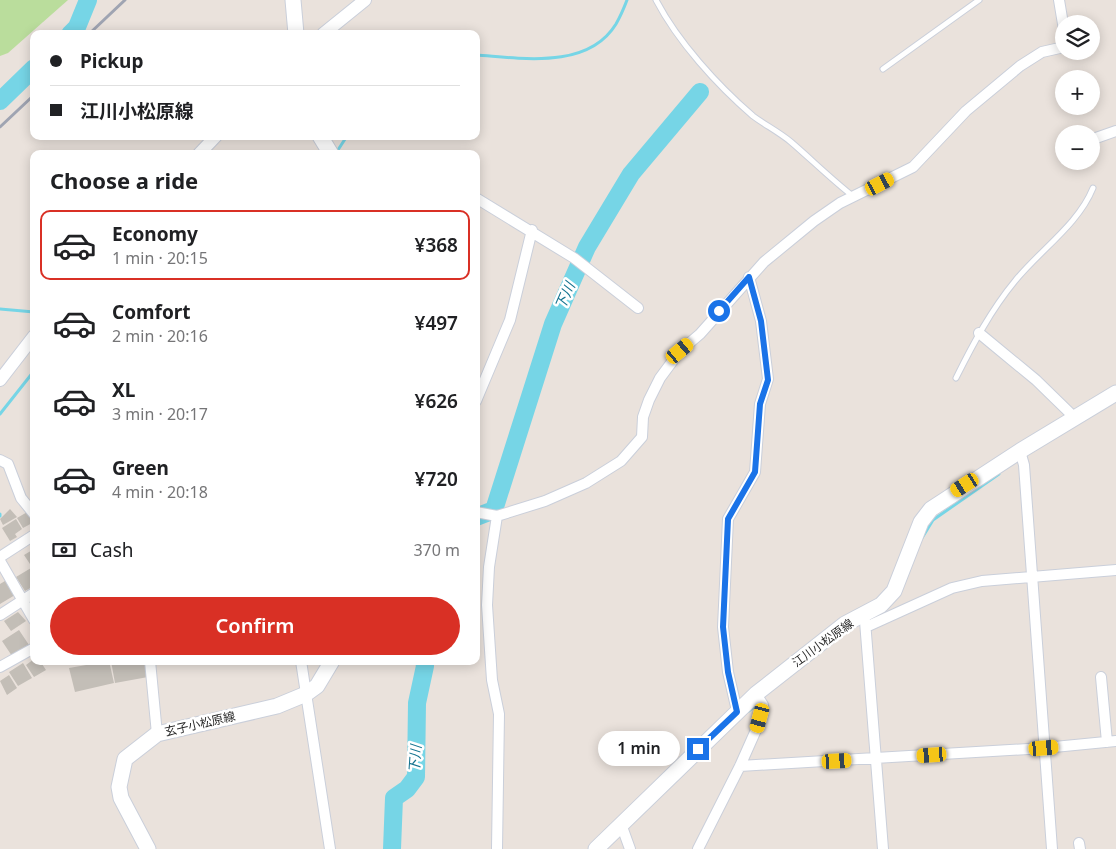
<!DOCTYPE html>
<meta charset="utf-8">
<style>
:root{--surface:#fff;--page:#f2f2f2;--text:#202124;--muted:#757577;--line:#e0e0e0;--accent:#d93025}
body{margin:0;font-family:"Noto Sans","Noto Sans JP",sans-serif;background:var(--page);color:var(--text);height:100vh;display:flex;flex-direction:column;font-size:19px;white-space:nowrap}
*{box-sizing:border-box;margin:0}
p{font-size:16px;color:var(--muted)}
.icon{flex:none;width:28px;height:28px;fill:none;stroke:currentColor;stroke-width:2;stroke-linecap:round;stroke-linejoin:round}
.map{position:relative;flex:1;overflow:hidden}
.panel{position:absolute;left:30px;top:150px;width:450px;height:515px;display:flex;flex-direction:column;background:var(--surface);border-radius:10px;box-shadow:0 2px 12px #0003}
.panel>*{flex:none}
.top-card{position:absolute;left:30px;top:30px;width:450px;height:110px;border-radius:10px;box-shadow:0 2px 12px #0003;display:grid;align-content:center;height:110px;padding:0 20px;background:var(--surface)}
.fabs{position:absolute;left:1055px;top:15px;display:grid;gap:10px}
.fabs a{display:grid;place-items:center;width:45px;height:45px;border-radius:50%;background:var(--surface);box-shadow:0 2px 12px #0003;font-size:25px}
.end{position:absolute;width:22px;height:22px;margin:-11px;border:6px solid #1a73e8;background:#fff;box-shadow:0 0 0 2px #fff}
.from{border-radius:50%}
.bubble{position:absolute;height:35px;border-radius:18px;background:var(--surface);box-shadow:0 2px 12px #0003;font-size:16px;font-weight:600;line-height:35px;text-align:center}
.car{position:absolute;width:15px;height:30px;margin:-15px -8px;border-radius:6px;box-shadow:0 0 4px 1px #0007;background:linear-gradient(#f5c518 24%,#345 0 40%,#f5c518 0 76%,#345 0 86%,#f5c518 0)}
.top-card b{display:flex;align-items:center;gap:18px;height:48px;font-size:19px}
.top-card b+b{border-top:1px solid var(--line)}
.top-card i{width:12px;height:12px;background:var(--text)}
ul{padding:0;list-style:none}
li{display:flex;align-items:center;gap:15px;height:70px;margin:0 10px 8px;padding:0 10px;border:2px solid transparent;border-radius:10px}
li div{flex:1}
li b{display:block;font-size:19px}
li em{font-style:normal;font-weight:600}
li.current{border-color:var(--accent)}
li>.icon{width:45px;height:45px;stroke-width:1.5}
h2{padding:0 20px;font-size:22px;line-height:60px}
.pay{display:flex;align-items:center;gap:12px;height:55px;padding:0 20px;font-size:19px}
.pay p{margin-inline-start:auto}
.action{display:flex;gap:10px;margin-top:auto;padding:10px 20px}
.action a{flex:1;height:58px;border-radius:30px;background:var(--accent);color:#fff;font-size:20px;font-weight:600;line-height:58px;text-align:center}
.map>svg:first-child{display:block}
.green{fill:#badd9c}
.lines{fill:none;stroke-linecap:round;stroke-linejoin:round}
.stream{stroke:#76d5e6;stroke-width:3}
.river{stroke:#76d5e6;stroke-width:18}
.building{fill:#c3beb7}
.service-casing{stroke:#cacfda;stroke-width:7}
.minor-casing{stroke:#cacfda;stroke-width:12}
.tertiary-casing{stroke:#cacfda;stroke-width:14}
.secondary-casing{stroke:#cacfda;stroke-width:17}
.service{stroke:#fff;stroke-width:5}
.minor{stroke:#fff;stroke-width:10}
.tertiary{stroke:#fff;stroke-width:12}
.secondary{stroke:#fff;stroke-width:15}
.rail{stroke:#9fa4b2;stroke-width:3}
.route{stroke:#1a73e8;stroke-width:6}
.labels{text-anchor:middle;stroke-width:5;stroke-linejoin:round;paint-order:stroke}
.street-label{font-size:12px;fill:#292929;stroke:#fff}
.water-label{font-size:14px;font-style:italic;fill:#167490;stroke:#fff}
</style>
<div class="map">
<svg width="1116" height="849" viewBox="0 0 1116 849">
<rect width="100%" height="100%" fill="#eae2dc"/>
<path class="green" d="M0,0H68L8,53L0,56Z"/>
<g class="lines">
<path class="stream" d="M476,55C521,58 588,70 616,24C620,17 624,8 627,0
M336,153L347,136
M0,309L34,312
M0,414L34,371
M0,514V516
M922,538L933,520L999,474
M749,711L759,702"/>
<path class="river" d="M70,34L77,27L88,0
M0,101L34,68
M476,517L494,510L553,324L587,247L631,174L700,92
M392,849L394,798L407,789L416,777L417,703L425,666L424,661"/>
</g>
<path class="building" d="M10,509L17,517L3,525L0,519Z
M29,511L34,522L23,528L17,518Z
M16,519L22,529L15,534L17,537L10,541L2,528Z
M34,549V566L32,567L24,555Z
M31,568L34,572V586L25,591L16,577Z
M5,581L15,595L0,604V584Z
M18,612L26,621L11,631L4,621Z
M19,630L29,645L12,656L2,641Z
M34,659V661H40L46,670L34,677L26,665Z
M109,661L114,683L75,692L69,668Z
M111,661H145L148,677L115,683Z
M23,663L32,678L18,686L9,672Z
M9,675L17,688L7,695L0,681Z"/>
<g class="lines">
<defs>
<path id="service" d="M656,0C678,42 717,85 753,116C765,125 779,132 791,142C812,160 831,179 854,197
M883,69L979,0
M956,378C973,344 991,310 1015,281C1040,250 1078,225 1093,188"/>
<path id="minor" d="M1059,0L1064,30
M1096,138L1116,131
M476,198L574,258L638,308
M979,333L1036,380L1075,418
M476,401L510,320L532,230
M1020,451L1024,465L1052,849
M0,460L8,464L21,498L34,514
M476,512L497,516L545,501L586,483L621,461L642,437L643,417L649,400L660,378L680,351L700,334L764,262L814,221L840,203L913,167L966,111L1020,66L1042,52L1064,47
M0,557L34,535
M0,561L34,620
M0,615L34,593
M865,621L883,849
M866,627L952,588L982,581L1116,570
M150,661L157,734
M301,661L330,849
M0,667L34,648
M1101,677L1107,742
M737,711L728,672L723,627L728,519L755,472L760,404L768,379L761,321L749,277
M740,766L1044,748L1116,741
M621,824L630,849
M1079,843L1080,849
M497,849L499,714L492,680L487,605L489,567L497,516
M698,849L740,766L756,730L763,705L756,694"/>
<path id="tertiary" d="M323,34L365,0
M199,154L216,136
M0,380L34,336"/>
<path id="secondary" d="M293,0L296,34
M320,136L331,154
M148,849L121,798L119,787L125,759L157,734L277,706L306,694L317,686L332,661
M596,849L756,694L845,624L881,605L894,591L921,522L931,509L1020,451L1116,393"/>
</defs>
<use href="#service" class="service-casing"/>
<use href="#minor" class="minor-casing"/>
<use href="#tertiary" class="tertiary-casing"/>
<use href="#secondary" class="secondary-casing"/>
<use href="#service" class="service"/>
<use href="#minor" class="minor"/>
<use href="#tertiary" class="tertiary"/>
<use href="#secondary" class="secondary"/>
<path class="rail" d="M89,34L125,0
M0,127L34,95"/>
</g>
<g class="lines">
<path class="route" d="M698,749L737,712L728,672L723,627L728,519L755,472L760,404L768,380L761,321L749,277L719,311"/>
</g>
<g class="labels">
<g class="street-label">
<text transform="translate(823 643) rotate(-36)" y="4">江川小松原線</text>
<text transform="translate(200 724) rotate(-13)" y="4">玄子小松原線</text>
</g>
<g class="water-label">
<text transform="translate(565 296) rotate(-66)" y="5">下川</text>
<text transform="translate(415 759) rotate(-86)" y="5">下川</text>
</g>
</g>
</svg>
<div class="fabs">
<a><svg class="icon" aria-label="layers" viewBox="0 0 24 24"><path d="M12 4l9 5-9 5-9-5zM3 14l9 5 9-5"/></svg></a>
<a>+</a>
<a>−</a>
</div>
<i class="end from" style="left:719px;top:311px"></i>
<i class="end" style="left:698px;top:749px"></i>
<div class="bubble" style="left:598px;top:731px;width:82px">1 min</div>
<i class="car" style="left:880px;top:184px;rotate:63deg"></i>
<i class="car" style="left:680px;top:351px;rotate:50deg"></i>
<i class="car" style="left:965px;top:485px;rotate:238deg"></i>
<i class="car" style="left:760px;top:718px;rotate:195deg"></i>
<i class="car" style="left:1044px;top:748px;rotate:85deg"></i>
<i class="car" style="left:932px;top:755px;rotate:266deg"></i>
<i class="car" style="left:837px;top:761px;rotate:87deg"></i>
<div class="top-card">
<b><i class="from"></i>Pickup</b>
<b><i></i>江川小松原線</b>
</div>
<section class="panel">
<h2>Choose a ride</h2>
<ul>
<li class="current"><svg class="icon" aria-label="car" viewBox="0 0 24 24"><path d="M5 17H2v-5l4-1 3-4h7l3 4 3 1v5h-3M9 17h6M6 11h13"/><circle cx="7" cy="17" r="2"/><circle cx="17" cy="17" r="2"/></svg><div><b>Economy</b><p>1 min · 20:15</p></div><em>¥368</em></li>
<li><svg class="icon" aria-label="car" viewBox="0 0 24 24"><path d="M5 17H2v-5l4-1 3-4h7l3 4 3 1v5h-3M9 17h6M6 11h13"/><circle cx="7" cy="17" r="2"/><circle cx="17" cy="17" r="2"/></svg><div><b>Comfort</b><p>2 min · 20:16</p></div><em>¥497</em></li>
<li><svg class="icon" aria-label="car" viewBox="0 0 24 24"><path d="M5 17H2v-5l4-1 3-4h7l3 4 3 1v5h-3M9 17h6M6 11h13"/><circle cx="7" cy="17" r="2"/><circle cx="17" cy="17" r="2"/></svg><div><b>XL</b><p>3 min · 20:17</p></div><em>¥626</em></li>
<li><svg class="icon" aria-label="car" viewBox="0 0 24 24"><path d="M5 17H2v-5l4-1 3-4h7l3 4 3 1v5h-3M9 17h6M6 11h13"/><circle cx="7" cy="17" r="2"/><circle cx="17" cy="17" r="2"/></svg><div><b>Green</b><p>4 min · 20:18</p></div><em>¥720</em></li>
</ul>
<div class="pay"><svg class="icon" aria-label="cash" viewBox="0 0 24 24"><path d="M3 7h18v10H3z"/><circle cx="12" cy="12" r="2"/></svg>Cash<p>370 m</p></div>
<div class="action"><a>Confirm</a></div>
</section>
</div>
